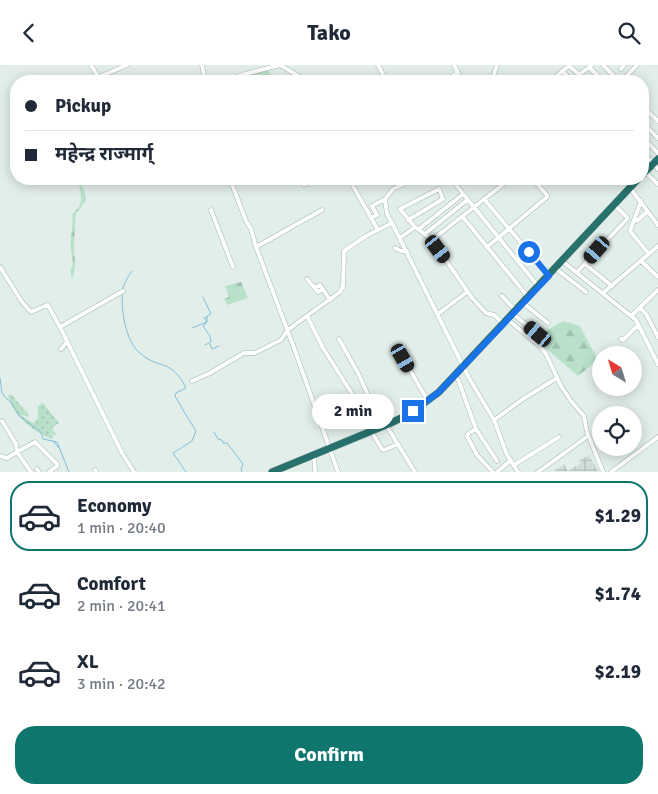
<!DOCTYPE html>
<meta charset="utf-8">
<style>
:root{--surface:#fff;--page:#f2f2f3;--text:#1f2937;--muted:#747a83;--line:#e0e1e3;--accent:#0f766e}
body{margin:0;font-family:Signika,"Noto Sans Devanagari",sans-serif;background:var(--page);color:var(--text);height:100vh;display:flex;flex-direction:column;font-size:19px;white-space:nowrap}
*{box-sizing:border-box;margin:0}
p{font-size:16px;color:var(--muted)}
.icon{flex:none;width:28px;height:28px;fill:none;stroke:currentColor;stroke-width:2;stroke-linecap:round;stroke-linejoin:round}
.map{position:relative;height:407px;overflow:hidden}
.sheet{display:flex;flex-direction:column;background:var(--surface);flex:1}
.sheet>*{flex:none}
.banner{position:absolute;left:10px;top:10px;width:639px;height:110px;border-radius:20px;box-shadow:0 2px 12px #0003;display:grid;align-content:center;height:110px;padding:0 15px;background:var(--surface)}
.needle{width:32px;rotate:322deg}
.fabs{position:absolute;left:592px;top:281px;display:grid;gap:10px}
.fabs a{display:grid;place-items:center;width:50px;height:50px;border-radius:50%;background:var(--surface);box-shadow:0 2px 12px #0003;font-size:25px}
.end{position:absolute;width:22px;height:22px;margin:-11px;border:6px solid #1a73e8;background:#fff;box-shadow:0 0 0 2px #fff}
.from{border-radius:50%}
.bubble{position:absolute;height:35px;border-radius:18px;background:var(--surface);box-shadow:0 2px 12px #0003;font-size:16px;font-weight:700;line-height:35px;text-align:center}
.car{position:absolute;width:15px;height:30px;margin:-15px -8px;border-radius:6px;box-shadow:0 0 4px 1px #0007;background:linear-gradient(#222 24%,#8ab4d8 0 40%,#222 0 76%,#8ab4d8 0 86%,#222 0)}
.banner b{display:flex;align-items:center;gap:18px;height:48px;font-size:19px}
.banner b+b{border-top:1px solid var(--line)}
.banner i{width:12px;height:12px;background:var(--text)}
ul{padding:9px 0 0;list-style:none}
li{display:flex;align-items:center;gap:15px;height:70px;margin:0 10px 8px;padding:0 5px;border:2px solid transparent;border-radius:20px}
li div{flex:1}
li b{display:block;font-size:19px}
li em{font-style:normal;font-weight:700}
li.current{border-color:var(--accent)}
li>.icon{width:45px;height:45px;stroke-width:1.5}
.button{display:flex;gap:10px;margin-top:auto;padding:10px 15px}
.button a{flex:1;height:58px;border-radius:20px;background:var(--accent);color:#fff;font-size:20px;font-weight:700;line-height:58px;text-align:center}
header{display:flex;justify-content:space-between;align-items:center;height:65px;padding:0 15px;background:var(--surface);font-size:22px;font-weight:700}
.map>svg:first-child{display:block}
.industrial{fill:url(#industrial-grid)}
.grass{fill:url(#grass-dots)}
.forest{fill:url(#forest-firs)}
.lines{fill:none;stroke-linecap:round;stroke-linejoin:round}
.stream{stroke:#84bfd9;stroke-width:1}
.minor-casing{stroke:#a4b7b3;stroke-width:5}
.highway-casing{stroke:#c1cac9;stroke-width:8}
.minor{stroke:#fff;stroke-width:4}
.highway{stroke:#28716d;stroke-width:7}
.route{stroke:#1a73e8;stroke-width:6}
</style>
<header><svg class="icon" aria-label="back" viewBox="0 0 24 24"><path d="M15 5l-7 7 7 7"/></svg>Tako<svg class="icon" aria-label="search" viewBox="0 0 24 24"><circle cx="10" cy="10" r="6"/><path d="M15 15l6 6"/></svg></header>
<div class="map">
<svg width="658" height="407" viewBox="0 0 658 407">
<defs>
<pattern id="industrial-grid" width="8" height="8" patternUnits="userSpaceOnUse" patternTransform="scale(1.25)"><rect width="8" height="8" fill="#d0deda"/><path d="M0 4h8M4 0v8" fill="none" stroke="#b2c0bc"/></pattern>
<pattern id="grass-dots" width="8" height="8" patternUnits="userSpaceOnUse" patternTransform="scale(1.25)"><rect width="8" height="8" fill="#b9e1ca"/><path d="M2 2h.1M6 6h.1" fill="none" stroke="#9fc2ae" stroke-width="1.8" stroke-linecap="round"/></pattern>
<pattern id="forest-firs" width="22" height="20" patternUnits="userSpaceOnUse" patternTransform="scale(1.25)"><rect width="22" height="20" fill="#b9e1ca"/><path d="M5 1l3.5 6h-7zM16 11l3.5 6h-7z" fill="#9fc2ae"/></pattern>
</defs>
<rect width="100%" height="100%" fill="#e2eeea"/>
<path class="industrial" d="M589,390L598,406H554L564,399L568,406L581,398L579,396Z"/>
<path class="grass" d="M11,329L29,350L28,352L21,349L22,351L33,358L38,353V341L43,338L59,358L52,363L56,369L54,371L49,366L53,372L51,374C34,367 13,350 8,331Z"/>
<path class="forest" d="M268,4L273,16L229,15L245,10Z
M78,115L84,125L86,135L76,149L75,155L74,189C76,198 75,206 72,214L70,205C75,199 72,192 71,186C69,173 74,162 72,149C85,141 81,128 78,115Z
M241,217L248,233L227,240L224,234L229,232L225,221Z
M564,256L580,261L598,295L578,311L542,280L546,277L545,266Z"/>
<g class="lines">
<path class="stream" d="M132,206C128,211 125,217 123,223C120,242 125,277 141,289C160,305 171,293 186,323L176,328L175,331L186,350L196,366L192,376L173,388L186,407
M203,232L211,249L207,251V257L203,261L210,271L211,277L205,280
M192,263L207,257L204,253L207,252
M210,279L212,284L219,281
M0,313L2,328L5,332L11,337L19,351L41,367L43,374L57,377L69,407
M214,367L218,374L222,375L223,378H227L243,399L241,404L242,407
M53,376L60,384"/>
<defs>
<path id="minor" d="M91,0L101,16
M202,0L205,16
M378,0L386,15
M454,0L458,8L457,16
M603,0L619,16
M589,2L603,16
M621,4L624,0
M562,6L572,16
M99,12L127,0
M225,16L245,9L280,0L307,16
M445,16L456,9
M492,16L497,0
M550,16L569,1L587,16
M571,16L592,0
M622,16L637,0
M642,41L658,56
M642,57L658,73
M642,72L658,88
M642,86L658,104
M645,107L658,119
M230,114L246,156L251,164L256,182L293,280L338,407
M349,114L378,165
M460,114L458,115L456,120L538,221
M472,114C479,118 482,119 489,114
M304,120L315,114
M630,123L658,160
M484,134L549,211
M641,136L630,166L649,189
M211,145L233,202
M462,151L528,232
M371,153L377,150L372,141L385,134
M408,155L443,134L439,124L400,144L414,161L432,175L472,233L486,248L494,250L504,259
M637,156L648,146
M392,158L387,149L385,134L393,124L414,114
M419,164L463,129
M425,169L467,135
M400,173L415,162
M432,175L510,114
M256,182L322,145
M487,182L547,132V130L533,114
M395,183L401,186H407
M562,196L636,255L658,299
M641,196L658,212
M585,199L612,221
M0,202L22,237L31,247L47,240L49,242L62,266L122,388L134,407
M555,203L586,227
M577,207L627,154V152L614,140
M307,214L318,227L323,224
M316,222L320,220L330,235
M603,228L658,181
M502,231L516,246
M523,238L548,258
M640,243L646,249L658,272
M438,249L467,227
M513,249L538,269
M307,251L323,283L356,335L360,344
M631,251L658,225
M508,255L540,281L546,289L561,321L571,336L584,351L587,367L603,407
M60,262L123,226
M339,274L358,308L378,352L384,361
M621,274L623,275L638,260
M61,284L67,277
M403,293L428,336
M453,312L458,314L476,364L497,396
M192,316L208,309L244,288H255L281,275L287,266L297,258L340,227L343,221L344,186L366,171L392,158L469,313L494,355L507,390L518,407
M494,355L523,334L557,313
M2,356L16,379L17,387L35,377L57,399V401L49,407
M386,360L415,407
M476,364L469,368L467,371L477,390L493,407
M371,366L382,384L384,385L398,379
M314,390L315,407
M0,391L7,393L17,387L31,407
M514,400L559,372
M37,404L39,407
M95,405L96,407
M497,407L511,395
M538,407L588,371
M611,407L658,372"/>
<path id="highway" d="M642,110L658,94
M272,407L391,358C409,350 423,339 439,327L638,114"/>
</defs>
<use href="#minor" class="minor-casing"/>
<use href="#highway" class="highway-casing"/>
<use href="#minor" class="minor"/>
<use href="#highway" class="highway"/>
</g>
<g class="lines">
<path class="route" d="M413,346L439,327L549,211L529,187"/>
</g>
</svg>
<div class="fabs">
<a><svg class="needle" viewBox="-14 -14 28 28"><path d="M0-13l5 13h-10z" fill="#e53935"/><path d="M0 13l5-13h-10z" fill="#747a83"/></svg></a>
<a><svg class="icon" aria-label="locate" viewBox="0 0 24 24"><circle cx="12" cy="12" r="6"/><path d="M12 2v4M12 18v4M2 12h4M18 12h4"/></svg></a>
</div>
<i class="end from" style="left:529px;top:187px"></i>
<i class="end" style="left:413px;top:346px"></i>
<div class="bubble" style="left:312px;top:329px;width:82px">2 min</div>
<i class="car" style="left:438px;top:184px;rotate:143deg"></i>
<i class="car" style="left:597px;top:185px;rotate:221deg"></i>
<i class="car" style="left:538px;top:269px;rotate:310deg"></i>
<i class="car" style="left:403px;top:293px;rotate:150deg"></i>
<div class="banner">
<b><i class="from"></i>Pickup</b>
<b><i></i>महेन्द्र राज्मार्ग्</b>
</div>
</div>
<section class="sheet">
<ul>
<li class="current"><svg class="icon" aria-label="car" viewBox="0 0 24 24"><path d="M5 17H2v-5l4-1 3-4h7l3 4 3 1v5h-3M9 17h6M6 11h13"/><circle cx="7" cy="17" r="2"/><circle cx="17" cy="17" r="2"/></svg><div><b>Economy</b><p>1 min · 20:40</p></div><em>$1.29</em></li>
<li><svg class="icon" aria-label="car" viewBox="0 0 24 24"><path d="M5 17H2v-5l4-1 3-4h7l3 4 3 1v5h-3M9 17h6M6 11h13"/><circle cx="7" cy="17" r="2"/><circle cx="17" cy="17" r="2"/></svg><div><b>Comfort</b><p>2 min · 20:41</p></div><em>$1.74</em></li>
<li><svg class="icon" aria-label="car" viewBox="0 0 24 24"><path d="M5 17H2v-5l4-1 3-4h7l3 4 3 1v5h-3M9 17h6M6 11h13"/><circle cx="7" cy="17" r="2"/><circle cx="17" cy="17" r="2"/></svg><div><b>XL</b><p>3 min · 20:42</p></div><em>$2.19</em></li>
</ul>
<div class="button"><a>Confirm</a></div>
</section>
